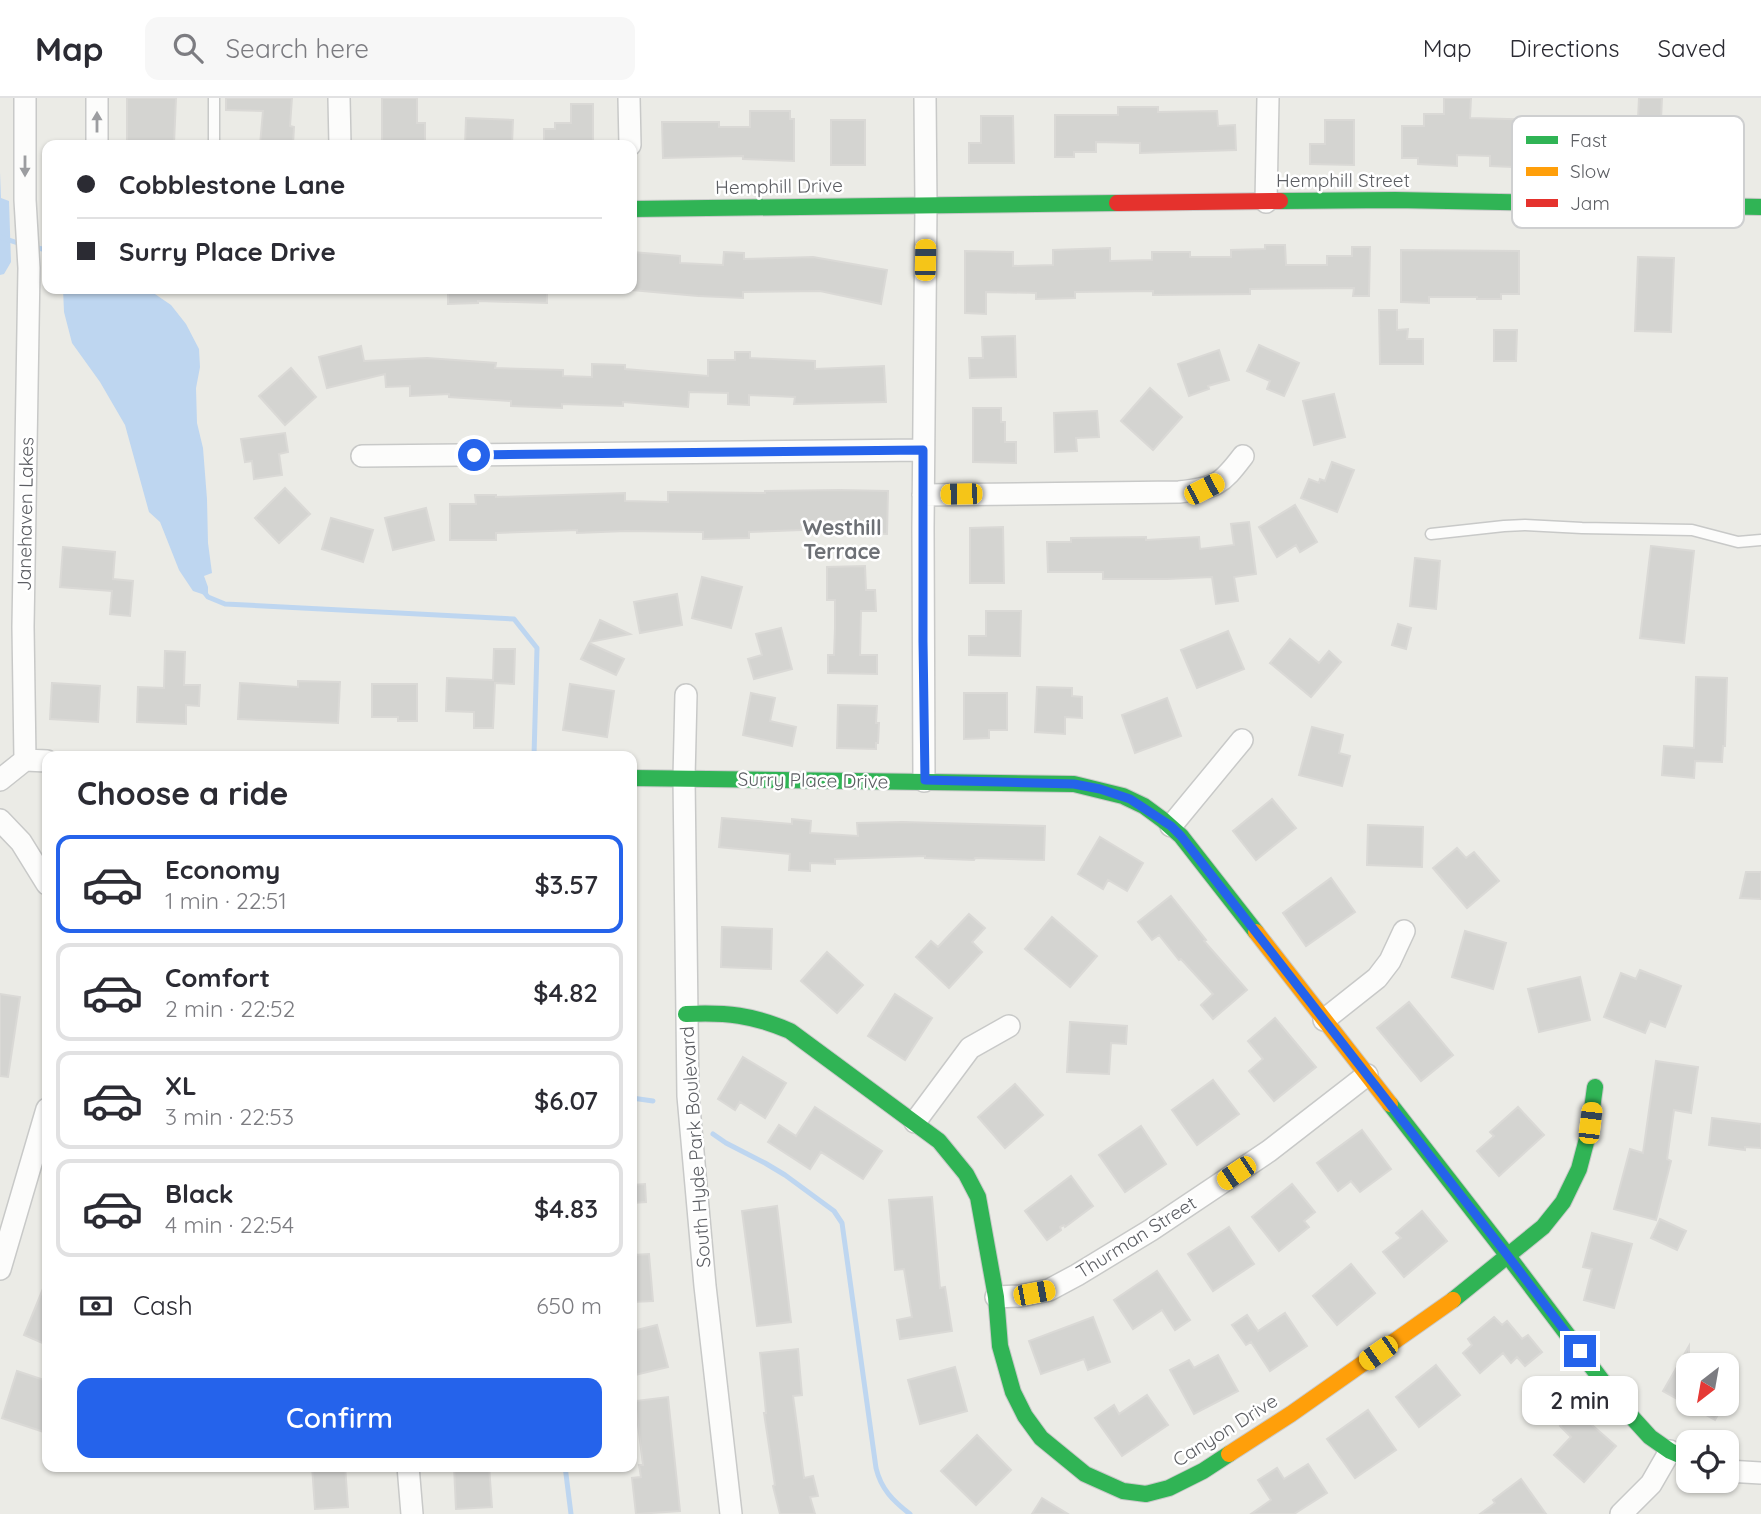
<!DOCTYPE html>
<meta charset="utf-8">
<style>
:root{--surface:#fff;--page:#f7f7f7;--text:#2b2b33;--muted:#7c7c81;--line:#e1e1e2;--accent:#2563eb}
body{margin:0;font-family:Quicksand,sans-serif;background:var(--page);color:var(--text);height:100vh;display:flex;flex-direction:column;font-size:26px;white-space:nowrap}
*{box-sizing:border-box;margin:0}
p{font-size:23px;color:var(--muted)}
.icon{flex:none;width:38px;height:38px;fill:none;stroke:currentColor;stroke-width:2;stroke-linecap:round;stroke-linejoin:round}
.map{position:relative;flex:1;overflow:hidden}
.details{position:absolute;left:42px;top:653px;width:595px;height:721px;display:flex;flex-direction:column;background:var(--surface);border-radius:14px;box-shadow:0 2px 5px #0004}
.details>*{flex:none}
.top-card{position:absolute;left:42px;top:42px;width:595px;height:154px;border-radius:14px;box-shadow:0 2px 5px #0004;display:grid;align-content:center;height:154px;padding:0 35px;background:var(--surface)}
.needle{width:46px;rotate:211deg}
.fabs{position:absolute;left:1676px;top:1255px;display:grid;gap:14px}
.fabs a{display:grid;place-items:center;width:63px;height:63px;border-radius:14px;background:var(--surface);box-shadow:0 2px 5px #0004;font-size:35px}
.end{position:absolute;width:32px;height:32px;margin:-16px;border:9px solid #2563eb;background:#fff;box-shadow:0 0 0 4px #fff}
.from{border-radius:50%}
.bubble{position:absolute;height:49px;border-radius:14px;background:var(--surface);box-shadow:0 2px 5px #0004;font-size:23px;font-weight:600;line-height:49px;text-align:center}
.car{position:absolute;width:21px;height:42px;margin:-21px -10px;border-radius:9px;box-shadow:0 0 5px 2px #0007;background:linear-gradient(#f5c518 24%,#345 0 40%,#f5c518 0 76%,#345 0 86%,#f5c518 0)}
.top-card b{display:flex;align-items:center;gap:24px;height:66px;font-size:26px}
.top-card b+b{border-top:2px solid var(--line)}
.top-card i{width:18px;height:18px;background:var(--text)}
ul{padding:0;list-style:none}
li{display:flex;align-items:center;gap:21px;height:98px;margin:0 14px 10px;padding:0 21px;border:4px solid var(--line);border-radius:14px}
li div{flex:1}
li b{display:block;font-size:26px}
li em{font-style:normal;font-weight:600}
li.current{border-color:var(--accent)}
li>.icon{width:63px;height:63px;stroke-width:1.5}
h2{padding:0 35px;font-size:32px;line-height:84px}
.pay{display:flex;align-items:center;gap:18px;height:77px;padding:0 35px;font-size:26px}
.pay p{margin-inline-start:auto}
.cta{display:flex;gap:14px;margin-top:auto;padding:14px 35px}
.cta a{flex:1;height:80px;border-radius:14px;background:var(--accent);color:#fff;font-size:28px;font-weight:600;line-height:80px;text-align:center}
header{display:flex;align-items:center;gap:42px;box-sizing:border-box;height:98px;padding:0 35px;background:var(--surface);border-bottom:2px solid var(--line)}
header strong{font-size:33px}
nav{display:flex;gap:38px;margin-inline-start:auto;font-size:24px}
.search{width:490px;height:63px;background:var(--page);display:flex;align-items:center;gap:18px;box-sizing:border-box;padding:0 24px;border-radius:14px;color:var(--muted);font-size:26px}
.map>svg:first-child{display:block}
.water{fill:#bed6f0}
.lines{fill:none;stroke-linecap:round;stroke-linejoin:round}
.stream{stroke:#bed6f0;stroke-width:5}
.building{fill:#d4d4d1;stroke:#dad9d6;stroke-width:2}
.lane-casing{stroke:#c8c9c8;stroke-width:13}
.street-casing{stroke:#c8c9c8;stroke-width:24}
.fast-casing{stroke:#c9c9c9;stroke-width:18}
.slow-casing{stroke:#c9c9c9;stroke-width:18}
.jam-casing{stroke:#c9c9c9;stroke-width:18}
.lane{stroke:#fcfcfb;stroke-width:10}
.street{stroke:#fcfcfb;stroke-width:21}
.fast{stroke:#30b455;stroke-width:16}
.slow{stroke:#ff9f0a;stroke-width:16}
.jam{stroke:#e5322d;stroke-width:16}
.oneway{fill:#9c9da0}
.route{stroke:#2563eb;stroke-width:9}
.labels{text-anchor:middle;stroke-width:5;stroke-linejoin:round;paint-order:stroke}
.street-label{font-size:19px;fill:#5c5e63;stroke:#fff}
.neighbourhood-label{font-size:21px;font-weight:bold;fill:#6d7075;stroke:#fff}
.key{fill:#fff;stroke:#cecfd0;stroke-width:2}
.key-label{font-size:19px;fill:#5c5e63}
</style>
<header>
<strong>Map</strong>
<div class="search"><svg class="icon" aria-label="search" viewBox="0 0 24 24"><circle cx="10" cy="10" r="6"/><path d="M15 15l6 6"/></svg>Search here</div>
<nav><a>Map</a><a>Directions</a><a>Saved</a></nav>
</header>
<div class="map">
<svg width="1761" height="1416" viewBox="0 0 1761 1416">
<rect width="100%" height="100%" fill="#ebebe6"/>
<path class="water" d="M0,74L1,100L9,103L11,164L4,176L0,177Z
M63,191H143L152,194L171,207L186,226L199,251L200,269L196,290L197,325L203,350L207,401L208,445L212,475L204,478L208,489V498L193,493L179,472L160,424L149,414L125,327L100,284L72,245L64,214Z"/>
<g class="lines">
<path class="stream" d="M0,139L24,147
M33,149L47,152
M204,494L208,499L225,506L514,521L537,550L534,658
M632,1000L653,1003
M713,1036L726,1045L765,1065L785,1077L834,1113L842,1125L876,1370C881,1391 893,1403 910,1416
M565,1368L571,1416"/>
</g>
<path class="building" d="M127,0H176L174,46H127Z
M226,0H292L290,28L294,29L293,47H260L263,13L226,12Z
M382,0H417V25H425V47H382Z
M1444,0H1471L1470,20L1543,22V50H1540V60H1529V63H1512V69L1490,68V58L1457,57V68L1418,66V60H1402V28H1424V16H1444Z
M1639,0H1662L1660,43L1637,42Z
M571,6H593V47H544V31H555V25H571Z
M1118,9H1158V14L1217,13L1218,28L1235,27L1236,52L1140,55V45L1096,44V54H1074V59H1055V17H1118Z
M750,13H790V21H794V63L743,61V58L663,60L662,24H719V29H750Z
M981,18H1013L1014,65H969V45H981Z
M466,20L513,22L512,47H465Z
M831,22H865V67H831Z
M1325,22H1354V67L1310,66V46H1325Z
M1265,147H1285L1286,167H1327V158H1352V149H1370L1369,198H1353L1354,190L1250,191V196L1153,197V193L1075,194V200L1036,201V195L986,194V216L965,215V153L1013,154V168L1053,167V152L1110,150V163L1152,162V154H1190V159H1231V152L1265,151Z
M1401,152L1519,153V196H1501V201H1477V199H1429V205L1401,204Z
M632,154L680,158V165L723,167L724,154L744,155V161L813,159L887,172L881,206L820,193L743,194V200L698,198L632,192Z
M1638,159L1674,160L1671,234L1635,233Z
M448,191H547V205L478,203V205L448,206Z
M1379,212H1397V232L1408,231L1407,241H1423V266H1380Z
M1494,232H1517L1516,263H1494Z
M1015,238L1016,279L970,280L969,260H983L982,239Z
M1259,247L1299,265L1284,298L1267,291L1270,283L1247,273Z
M361,248L364,263L427,260L496,265L495,270L563,272V278L592,279V266L625,267V271L708,278V262H735V254H750V260L815,263V271L884,268L886,304L794,306L795,299L749,297V307L728,306V295L689,294L688,309L623,304V308L562,306V310L511,308V303L449,299V296L410,298V288L386,289L385,276L327,290L319,259Z
M1219,252L1229,282L1208,288L1209,291L1189,298L1178,266Z
M291,270L316,299L285,327L259,298Z
M1150,290L1182,319L1153,352L1121,323Z
M1334,296L1345,339L1314,347L1303,303Z
M973,310H1001V324H1005V344H1016V365L973,364Z
M1097,313L1099,339L1076,340L1077,353L1055,354L1054,315Z
M285,335L288,354L279,356L282,377L254,381L252,363L245,364L241,341Z
M1332,364L1354,372L1337,414L1301,400L1309,381L1319,385L1320,381L1325,383Z
M285,390L310,416L279,445L255,420Z
M839,392L888,393L887,436L850,435V426H837V423H801V432L749,434V440L703,441V434L626,433L577,435V432L496,435V442H450V406H476L475,397H496V399L625,395V403L668,404V394L765,395V393Z
M1295,407L1317,444L1300,454L1296,447L1277,459L1259,429Z
M426,410L434,442L393,452L385,420Z
M331,420L373,432L363,464L322,451Z
M1249,424L1256,476L1234,479L1238,503L1216,506L1212,479L1167,481H1103V474H1048L1047,444H1071V440L1146,439V442L1199,439L1200,451L1234,447L1231,426Z
M1003,429L1004,485H970V430Z
M1651,448L1694,453L1684,545L1640,540Z
M63,449L115,454L113,481L133,483L130,518L110,516L112,493L60,489Z
M1415,460L1440,463L1436,511L1410,508Z
M865,468L866,492H875L876,513H861L860,557H877V576L828,575V557H834L835,530V502H827V469Z
M702,479L742,489L731,530L692,520Z
M677,496L682,527L640,535L634,504Z
M986,513H1021L1020,558L969,557V538H986Z
M600,522L630,536L590,544Z
M1398,526L1411,530L1406,551L1392,547Z
M781,530L792,571L754,581L748,561L762,557L756,536Z
M1228,533L1244,571L1197,590L1181,552Z
M1290,541L1319,565L1329,553L1341,564L1311,599L1270,565Z
M589,545L624,561L616,577L581,561Z
M494,551H515L514,586L495,585L493,630H474V614L446,613L447,580L493,582Z
M165,553L185,554L184,587H200L199,608L186,607V626L137,624L138,589L164,590Z
M1696,579L1727,580L1725,648H1723L1722,664L1695,663L1694,680L1662,677L1664,648L1694,650Z
M298,583L340,584L338,625L238,621L240,585L298,589Z
M52,585L100,588L98,624L50,621Z
M372,586H417V623H398V619H372Z
M570,586L614,593L607,639L563,632Z
M1037,589L1072,590V598L1082,599V620L1065,619V636L1035,634Z
M751,595L775,600L770,623L796,629L792,648L743,637Z
M964,595H1007V632H989V640L964,641Z
M1167,600L1181,638L1135,655L1122,617Z
M838,607L877,608L876,625H879L878,645H876V651L837,650Z
M1312,629L1343,637L1339,655L1350,658L1342,688L1299,677Z
M1272,701L1296,730L1256,762L1233,733Z
M722,720L792,726V721L811,723L810,735L858,738L857,725L903,724L1045,728L1044,762L975,760L974,762L925,760V758L835,761V766L810,765V773L789,772L790,756L719,749Z
M1368,727L1423,729L1422,769L1367,767Z
M1100,739L1143,765L1127,793L1108,782L1103,791L1078,776Z
M1457,750L1466,760L1474,754L1499,783L1467,810L1433,770Z
M1746,774H1761V801L1740,800Z
M1331,780L1355,814L1306,848L1283,815Z
M1171,798L1206,842L1204,843L1247,892L1213,921L1201,907L1213,896L1181,861L1179,862L1159,837L1152,842L1138,824Z
M969,816L985,830L972,844L982,854L949,890L916,859L931,843L938,849Z
M1052,819L1097,858L1070,889L1025,851Z
M722,829L772,831L771,871L721,869Z
M1465,833L1506,845L1493,891L1452,879Z
M827,854L863,887L837,915L801,883Z
M1640,872L1681,888L1665,929L1650,923L1645,935L1604,919L1621,875L1636,881Z
M1580,879L1590,922L1539,934L1528,891Z
M0,896L20,899L8,979L0,978Z
M895,896L932,920L905,962L868,938Z
M1409,904L1453,957L1421,983L1377,930Z
M1275,920L1316,969L1274,1003L1249,973L1263,961L1248,943Z
M1070,924L1127,928L1126,946L1111,945L1109,976L1067,974Z
M743,959L786,985L765,1020L740,1004L735,1012L718,1001Z
M1656,963L1698,969L1691,1015L1674,1012L1667,1061L1671,1063L1656,1122L1614,1111L1630,1051L1643,1055Z
M1213,982L1239,1016L1197,1047L1172,1012Z
M1015,986L1043,1017L1005,1050L978,1019Z
M815,1009L882,1053L863,1081L821,1054L810,1071L768,1044L779,1027L796,1038Z
M1518,1009L1544,1037L1499,1078L1477,1053L1494,1038L1490,1034Z
M1712,1020L1761,1026V1050L1745,1049V1052L1709,1047Z
M1141,1028L1166,1066L1125,1094L1099,1057Z
M1362,1032L1391,1071L1360,1094L1351,1083L1338,1093L1317,1065Z
M1071,1078L1093,1108L1065,1129L1064,1127L1060,1129L1061,1132L1047,1142L1025,1113Z
M645,1086L646,1104L632,1105V1087Z
M1292,1086L1315,1114L1304,1123L1309,1129L1279,1153L1252,1119Z
M932,1099L940,1190L945,1189L952,1233L900,1241L897,1222L912,1219L904,1171L895,1172L889,1102Z
M777,1108L791,1224L757,1228L742,1113Z
M1422,1113L1447,1143L1404,1179L1383,1154L1401,1140L1396,1135Z
M1660,1121L1686,1133L1677,1152L1651,1140Z
M1229,1129L1254,1166L1213,1193L1188,1156Z
M1592,1135L1632,1146L1614,1210L1584,1202L1592,1171L1583,1169Z
M649,1156L653,1203L632,1204V1157Z
M1351,1166L1375,1195L1337,1227L1313,1198Z
M1157,1173L1190,1222L1175,1232L1162,1212L1133,1231L1114,1202Z
M47,1181V1247L24,1237Z
M1285,1215L1307,1248L1270,1273L1251,1244L1246,1247L1232,1227L1247,1217L1258,1233Z
M1093,1219L1110,1264L1088,1272L1084,1261L1041,1276L1029,1243Z
M1494,1219L1502,1227L1507,1223L1522,1241L1528,1237L1542,1254L1525,1268L1517,1259L1511,1265L1503,1255L1480,1275L1463,1255L1472,1247L1468,1241Z
M657,1227L668,1269L635,1277L632,1264V1233Z
M1689,1248V1306H1724L1715,1322L1663,1293Z
M798,1251L802,1297L793,1298L804,1380L813,1378L818,1398L810,1399L815,1416H780L773,1388L775,1387L764,1315H766L760,1255Z
M1218,1257L1238,1293L1194,1316L1170,1272L1189,1262L1194,1270Z
M1436,1267L1460,1297L1419,1329L1396,1299Z
M955,1269L967,1313L920,1326L908,1282Z
M17,1273L47,1283V1335L2,1320Z
M1147,1297L1168,1327L1122,1358L1095,1320L1114,1307L1119,1316Z
M668,1299L680,1413L636,1416L632,1380L641,1379L639,1367H643L635,1303Z
M1368,1312L1396,1352L1355,1380L1327,1341Z
M1575,1312L1616,1348L1584,1384L1554,1357L1571,1339L1560,1328Z
M977,1337L1011,1372L976,1407L941,1373Z
M1308,1366L1327,1395L1294,1416H1251L1271,1402L1258,1382L1277,1370L1284,1381Z
M312,1368H345L348,1409L315,1411Z
M454,1368H489L492,1409L456,1411Z
M1521,1381L1546,1416H1480L1495,1405L1493,1402Z
M1042,1400L1068,1416H1032Z"/>
<g class="lines">
<defs>
<path id="lane" d="M214,47V0
M1431,436L1504,428L1525,427L1582,430L1692,432L1738,444L1761,442"/>
<path id="street" d="M339,0L340,47
M629,0L630,47
M97,47V0
M1266,104L1268,0
M362,358L923,352
M923,397L1179,394C1216,390 1221,387 1243,358
M686,597L684,680L688,998L705,1188L731,1416
M25,662L23,529L29,170L25,102V0
M0,682L25,662L47,663
M924,683L923,430L926,107L925,0
M0,722L21,744L47,786
M1171,728L1242,642
M1324,922L1377,880L1390,863L1404,833
M915,1024L970,950L1009,928
M0,1171L47,1011
M996,1199L1020,1198L1049,1192L1077,1177L1151,1132L1269,1053L1367,977
M408,1368L412,1416
M1727,1373L1761,1375
M1621,1416L1651,1386L1670,1353"/>
<path id="fast" d="M1280,103L1395,102L1761,109
M632,111L1117,105
M632,680L1074,686L1123,698L1144,708L1163,722L1181,738L1256,834
M686,916C726,914 753,917 790,933L939,1043L966,1076L978,1099L996,1199L1000,1248L1013,1294L1025,1318L1041,1340L1085,1376L1123,1393L1146,1396L1169,1390L1203,1373L1229,1356
M1390,1006L1508,1158L1619,1305L1650,1339L1670,1353L1689,1361
M1453,1202L1543,1129L1563,1104L1579,1071L1589,1033L1595,989"/>
<path id="slow" d="M1256,834L1390,1006
M1229,1356L1291,1316L1453,1202"/>
<path id="jam" d="M1117,105L1280,103"/>
</defs>
<use href="#lane" class="lane-casing"/>
<use href="#street" class="street-casing"/>
<use href="#fast" class="fast-casing"/>
<use href="#slow" class="slow-casing"/>
<use href="#jam" class="jam-casing"/>
<use href="#lane" class="lane"/>
<use href="#street" class="street"/>
<use href="#fast" class="fast"/>
<use href="#slow" class="slow"/>
<use href="#jam" class="jam"/>
</g>
<defs><path id="oneway-solid" d="M-6-.8H1V-3.2L6.5 0L1 3.2V.8H-6Z" transform="scale(1.75)"/></defs>
<g class="oneway">
<use href="#oneway-solid" transform="translate(97 24) rotate(-90)"/>
<use href="#oneway-solid" transform="translate(25 68) rotate(90)"/>
</g>
<g class="lines">
<path class="route" d="M474,357L923,352V543L925,682L1074,686L1100,691L1130,701L1171,728L1181,738L1508,1158L1580,1253"/>
</g>
<g class="labels">
<g class="street-label">
<text x="1343" y="89">Hemphill Street</text>
<text transform="translate(779 88) rotate(-1)" y="7">Hemphill Drive</text>
<text transform="translate(25 416) rotate(-89)" y="7">Janehaven Lakes</text>
<text transform="translate(813 682) rotate(1)" y="7">Surry Place Drive</text>
<text transform="translate(695 1049) rotate(-94)" y="7">South Hyde Park Boulevard</text>
<text transform="translate(1136 1139) rotate(-32)" y="7">Thurman Street</text>
<text transform="translate(1225 1332) rotate(-32)" y="7">Canyon Drive</text>
</g>
<g class="neighbourhood-label">
<text x="842" y="437">Westhill<tspan x="842" dy="24">Terrace</tspan></text>
</g>
</g>
<rect x="1512" y="18" width="232" height="112" rx="10" class="key"/>
<rect x="1526" y="38" width="32" height="8" fill="#30b455"/>
<rect x="1526" y="69" width="32" height="9" fill="#ff9f0a"/>
<rect x="1526" y="101" width="32" height="8" fill="#e5322d"/>
<g class="key-label">
<text x="1570" y="49">Fast</text>
<text x="1570" y="80">Slow</text>
<text x="1570" y="112">Jam</text>
</g>
</svg>
<div class="fabs">
<a><svg class="needle" viewBox="-14 -14 28 28"><path d="M0-13l5 13h-10z" fill="#e53935"/><path d="M0 13l5-13h-10z" fill="#7c7c81"/></svg></a>
<a><svg class="icon" aria-label="locate" viewBox="0 0 24 24"><circle cx="12" cy="12" r="6"/><path d="M12 2v4M12 18v4M2 12h4M18 12h4"/></svg></a>
</div>
<i class="end from" style="left:474px;top:357px"></i>
<i class="end" style="left:1580px;top:1253px"></i>
<div class="bubble" style="left:1522px;top:1278px;width:116px">2 min</div>
<i class="car" style="left:925px;top:162px;rotate:1deg"></i>
<i class="car" style="left:1204px;top:391px;rotate:63deg"></i>
<i class="car" style="left:961px;top:396px;rotate:269deg"></i>
<i class="car" style="left:1590px;top:1025px;rotate:7deg"></i>
<i class="car" style="left:1236px;top:1075px;rotate:236deg"></i>
<i class="car" style="left:1034px;top:1195px;rotate:79deg"></i>
<i class="car" style="left:1378px;top:1255px;rotate:235deg"></i>
<div class="top-card">
<b><i class="from"></i>Cobblestone Lane</b>
<b><i></i>Surry Place Drive</b>
</div>
<section class="details">
<h2>Choose a ride</h2>
<ul>
<li class="current"><svg class="icon" aria-label="car" viewBox="0 0 24 24"><path d="M5 17H2v-5l4-1 3-4h7l3 4 3 1v5h-3M9 17h6M6 11h13"/><circle cx="7" cy="17" r="2"/><circle cx="17" cy="17" r="2"/></svg><div><b>Economy</b><p>1 min · 22:51</p></div><em>$3.57</em></li>
<li><svg class="icon" aria-label="car" viewBox="0 0 24 24"><path d="M5 17H2v-5l4-1 3-4h7l3 4 3 1v5h-3M9 17h6M6 11h13"/><circle cx="7" cy="17" r="2"/><circle cx="17" cy="17" r="2"/></svg><div><b>Comfort</b><p>2 min · 22:52</p></div><em>$4.82</em></li>
<li><svg class="icon" aria-label="car" viewBox="0 0 24 24"><path d="M5 17H2v-5l4-1 3-4h7l3 4 3 1v5h-3M9 17h6M6 11h13"/><circle cx="7" cy="17" r="2"/><circle cx="17" cy="17" r="2"/></svg><div><b>XL</b><p>3 min · 22:53</p></div><em>$6.07</em></li>
<li><svg class="icon" aria-label="car" viewBox="0 0 24 24"><path d="M5 17H2v-5l4-1 3-4h7l3 4 3 1v5h-3M9 17h6M6 11h13"/><circle cx="7" cy="17" r="2"/><circle cx="17" cy="17" r="2"/></svg><div><b>Black</b><p>4 min · 22:54</p></div><em>$4.83</em></li>
</ul>
<div class="pay"><svg class="icon" aria-label="cash" viewBox="0 0 24 24"><path d="M3 7h18v10H3z"/><circle cx="12" cy="12" r="2"/></svg>Cash<p>650 m</p></div>
<div class="cta"><a>Confirm</a></div>
</section>
</div>
